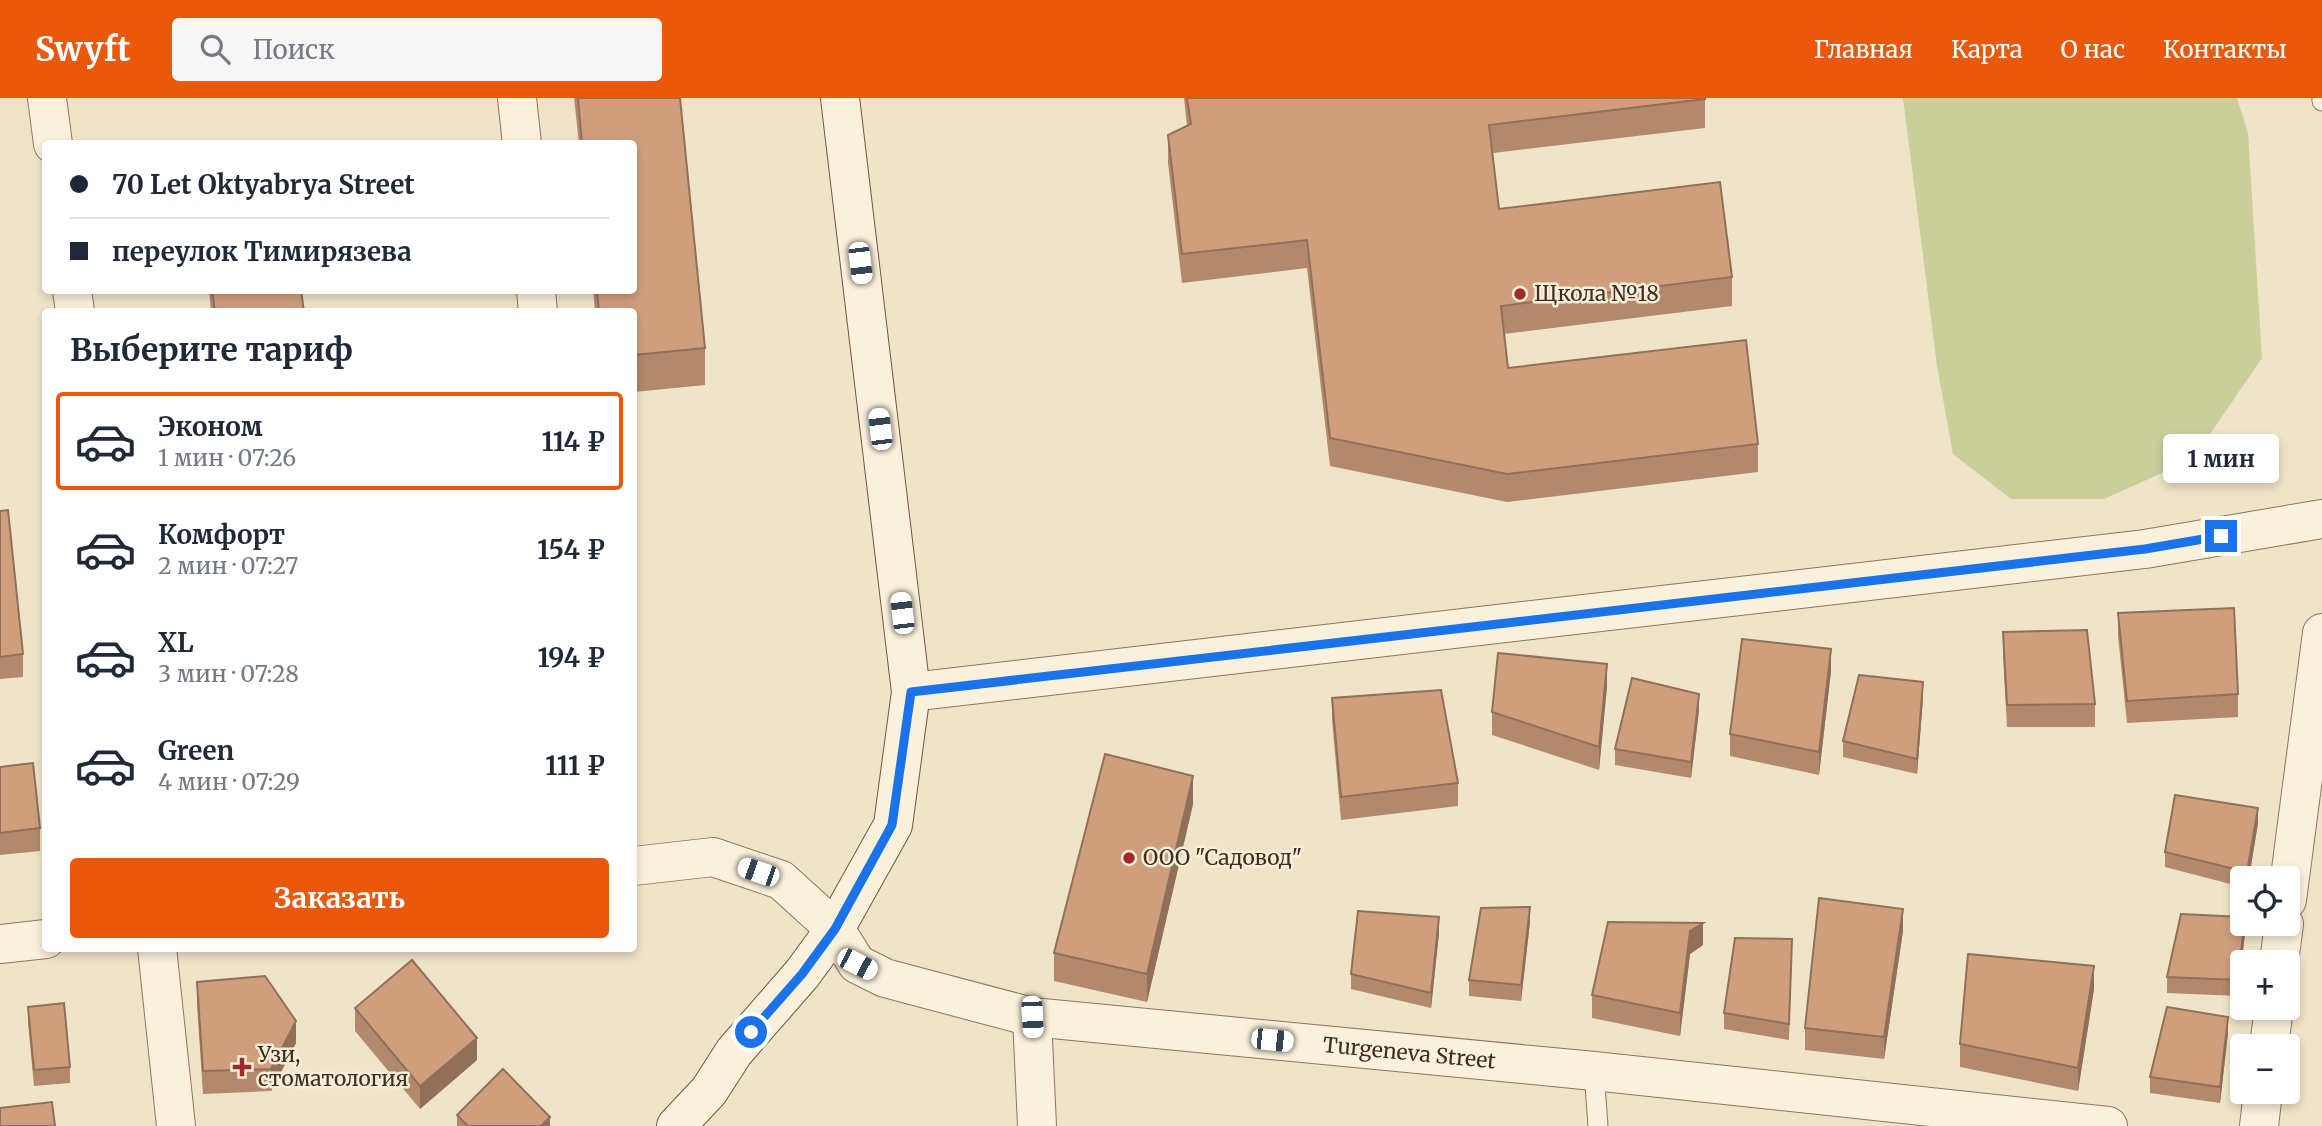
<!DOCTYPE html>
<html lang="ru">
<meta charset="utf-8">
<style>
:root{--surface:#fff;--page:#f6f6f7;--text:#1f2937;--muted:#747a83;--line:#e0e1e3;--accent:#ea580c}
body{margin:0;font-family:Merriweather,serif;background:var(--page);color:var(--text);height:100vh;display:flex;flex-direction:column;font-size:26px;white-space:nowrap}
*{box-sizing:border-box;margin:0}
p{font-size:23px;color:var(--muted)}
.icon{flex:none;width:38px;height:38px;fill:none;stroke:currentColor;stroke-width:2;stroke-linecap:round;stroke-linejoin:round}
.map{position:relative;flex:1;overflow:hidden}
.drawer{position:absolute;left:42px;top:210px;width:595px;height:644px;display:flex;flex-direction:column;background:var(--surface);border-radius:7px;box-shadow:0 4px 10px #0003}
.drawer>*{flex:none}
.guide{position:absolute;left:42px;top:42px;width:595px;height:154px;border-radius:7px;box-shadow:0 4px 10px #0003;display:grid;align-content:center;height:154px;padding:0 28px;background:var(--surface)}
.tools{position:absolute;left:2230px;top:768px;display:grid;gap:14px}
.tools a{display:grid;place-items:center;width:70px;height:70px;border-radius:7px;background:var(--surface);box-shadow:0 4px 10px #0003;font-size:35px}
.end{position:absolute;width:32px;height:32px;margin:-16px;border:9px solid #1a73e8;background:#fff;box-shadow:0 0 0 4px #fff}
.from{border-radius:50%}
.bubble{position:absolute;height:49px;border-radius:7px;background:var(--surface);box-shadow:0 4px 10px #0003;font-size:23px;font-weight:700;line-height:49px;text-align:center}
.car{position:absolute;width:21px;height:42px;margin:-21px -10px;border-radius:9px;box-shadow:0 0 5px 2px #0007;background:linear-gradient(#fff 24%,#345 0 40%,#fff 0 76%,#345 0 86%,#fff 0)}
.guide b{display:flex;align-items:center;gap:24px;height:66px;font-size:26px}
.guide b+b{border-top:2px solid var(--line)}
.guide i{width:18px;height:18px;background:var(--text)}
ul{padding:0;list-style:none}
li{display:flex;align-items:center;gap:21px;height:98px;margin:0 14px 10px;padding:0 14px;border:4px solid transparent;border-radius:7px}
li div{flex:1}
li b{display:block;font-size:26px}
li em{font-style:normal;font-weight:700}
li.active{border-color:var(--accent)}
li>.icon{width:63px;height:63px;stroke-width:1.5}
h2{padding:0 28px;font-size:32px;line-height:84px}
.cta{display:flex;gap:14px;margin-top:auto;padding:14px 28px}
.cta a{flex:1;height:80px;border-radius:7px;background:var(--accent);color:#fff;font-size:28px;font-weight:700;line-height:80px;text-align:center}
header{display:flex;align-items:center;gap:42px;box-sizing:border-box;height:98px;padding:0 35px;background:var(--accent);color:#fff}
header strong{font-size:33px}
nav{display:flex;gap:38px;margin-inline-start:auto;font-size:24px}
.search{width:490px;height:63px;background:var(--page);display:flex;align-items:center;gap:18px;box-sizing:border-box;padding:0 24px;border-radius:7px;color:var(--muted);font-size:26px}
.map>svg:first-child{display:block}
.green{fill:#c9cf9b}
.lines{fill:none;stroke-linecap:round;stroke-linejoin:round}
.lane-casing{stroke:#8d765c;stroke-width:21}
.street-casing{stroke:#8d765c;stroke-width:40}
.secondary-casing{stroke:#6f573f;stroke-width:40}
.lane{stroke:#faf1dc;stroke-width:19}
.street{stroke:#faf1dc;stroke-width:38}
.secondary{stroke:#faf1dc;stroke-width:38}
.wall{fill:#b2896c}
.shaded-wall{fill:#916f58}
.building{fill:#cf9f7d;stroke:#916f58;stroke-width:2}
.route{stroke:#1a73e8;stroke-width:9}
.poi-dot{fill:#9e2a2b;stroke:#f7eed8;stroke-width:2.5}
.labels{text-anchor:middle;stroke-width:5;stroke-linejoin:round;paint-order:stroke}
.poi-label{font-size:21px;fill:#3d2e20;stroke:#f7eed8;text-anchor:start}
.street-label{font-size:21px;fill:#3d2e20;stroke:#f7eed8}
</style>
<header>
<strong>Swyft</strong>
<div class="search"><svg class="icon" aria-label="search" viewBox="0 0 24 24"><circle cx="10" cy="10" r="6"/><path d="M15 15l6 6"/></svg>Поиск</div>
<nav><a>Главная</a><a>Карта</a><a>О нас</a><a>Контакты</a></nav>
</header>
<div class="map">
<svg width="2322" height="1028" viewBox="0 0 2322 1028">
<rect width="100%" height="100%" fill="#f0e4c8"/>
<path class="green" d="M1903,0H2237L2248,35L2262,260L2193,361L2104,401H2011L1953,356L1937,268Z"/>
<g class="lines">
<defs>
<path id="lane" d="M2322,0V3
M1594,973L1598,1028"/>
<g id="street">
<path d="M47,0L53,46"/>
<path d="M517,0L522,46"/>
<path d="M72,192L75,214"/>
<path d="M536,192L538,214"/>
<path d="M911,594L2145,451L2322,421"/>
<path id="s1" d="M634,768L713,759L781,782L835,831L857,866L885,880L1032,919L1594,973L2108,1028"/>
<path d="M2287,802L2322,535"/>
<path d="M0,846L46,841"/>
<path d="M157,850L176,1028"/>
<path d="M2279,864L2284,826"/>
<path d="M1032,919L1037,1028"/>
<path d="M2269,948L2274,910"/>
<path d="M2259,1028L2263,994"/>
</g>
<path id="secondary" d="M676,1028L709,993L734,954L802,876L835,831L893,727L911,594L840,0"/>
</defs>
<use href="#lane" class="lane-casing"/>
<use href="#street" class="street-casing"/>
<use href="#secondary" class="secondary-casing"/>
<use href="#lane" class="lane"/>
<use href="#street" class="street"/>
<use href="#secondary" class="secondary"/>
</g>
<path class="wall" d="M574,0H680L705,250V287L634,294V214H595L593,192H634V46H579Z
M1184,0H1705V30L1493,55L1499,111L1732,179V208L1504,236L1508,270L1758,346V374L1507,404L1330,368L1307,170L1182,185L1168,65V37L1187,28Z
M209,192H301L304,214H211Z
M0,413L23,556V579L0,581Z
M2118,515L2238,596V619L2127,625L2118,538Z
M2003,534L2095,606V629H2007L2003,557Z
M1831,573L1819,677L1730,658V636Z
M1607,588L1599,672L1492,637V614Z
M1332,600L1458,685V708L1341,722L1332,622Z
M1923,600L1917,676L1843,659V643Z
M1699,612L1691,680L1615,667V651Z
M0,669L40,730V753L0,757Z
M1193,706L1147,904L1054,883V855Z
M2258,725L2249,780H2242V789L2165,769V754Z
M1530,824L1521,903L1469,898V882Z
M2245,826V835L2238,898L2167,895V879Z
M1903,833L1884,961L1805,952V930Z
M1439,835L1431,910L1351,891V876Z
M1703,847L1690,856L1680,938L1592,920V897Z
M1792,857L1789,942L1724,931V915Z
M197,884L296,945L271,993L203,996L197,907Z
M2094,891L2078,993L1960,969V946Z
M28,909L70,969V985L34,988L28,925Z
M355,910L477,962L420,1011L355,933Z
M2228,935L2220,1005L2150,995V979Z
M457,1017L550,1028H457Z"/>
<path class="shaded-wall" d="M1831,551V573L1819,677V654Z
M1607,566V588L1599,672V649Z
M1923,584V600L1917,676V661Z
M1699,596V612L1691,680V664Z
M1193,678V706L1147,904V876Z
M2258,710V725L2249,780H2247V774Z
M1530,809V824L1521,903V887Z
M1903,811V833L1884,961V939Z
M1439,819V835L1431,910V895Z
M1703,825V847L1690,856L1680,938V915L1690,833Z
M2244,826L2245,835L2238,898V882Z
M2094,868V891L2078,993V970Z
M2228,919V935L2220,1005V989Z
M296,923V945L271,993V971Z
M477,940V962L420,1011V988Z
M550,1019V1028H541Z"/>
<path class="building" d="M578,0H680L705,250L634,257V214H599L597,192H634V46H582Z
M1187,0H1705V1L1489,27L1499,111L1720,84L1732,179L1501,208L1508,270L1746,242L1758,346L1507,376L1330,340L1307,142L1182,156L1168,37L1191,26Z
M212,192H301L304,214H215Z
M8,412L23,556L0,559V413Z
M2234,510L2238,596L2127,603L2118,515Z
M2087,532L2095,606L2007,607L2003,534Z
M1742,541L1831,551L1819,654L1730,636Z
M1498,555L1607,566L1599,649L1492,614Z
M1859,577L1923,584L1917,661L1843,643Z
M1632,580L1699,596L1691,664L1615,651Z
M1441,592L1458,685L1341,699L1332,600Z
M1105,656L1193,678L1147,876L1054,855Z
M33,665L40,730L0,735V669Z
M2175,697L2258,710L2247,774L2165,754Z
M1819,800L1903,811L1884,939L1805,930Z
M1530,809L1521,887L1469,882L1481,810Z
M1358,813L1439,819L1431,895L1351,876Z
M2181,816L2242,819V826H2244L2238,882L2167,879Z
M1608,824L1703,825L1690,833L1680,915L1592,897Z
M1735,840L1792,841L1789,926L1724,915Z
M1968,856L2094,868L2078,970L1960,946Z
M412,862L477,940L420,988L355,910Z
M265,878L296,923L271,971L203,973L197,884Z
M64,905L70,969L34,972L28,909Z
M2167,909L2228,919L2220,989L2150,979Z
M503,971L550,1019L541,1028H468L457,1017Z
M52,1004L55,1028H0V1010Z"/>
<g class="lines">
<path class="route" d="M751,934L802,876L835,831L892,727L911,594L2145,451L2221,438"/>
</g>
<g class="poi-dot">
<circle cx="1520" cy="196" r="7"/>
<circle cx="1129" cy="760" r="7"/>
<path d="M238.5 958.5h7v7h7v7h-7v7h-7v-7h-7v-7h7z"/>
</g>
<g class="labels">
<g class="poi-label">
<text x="1534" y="203">Щкола №18</text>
<text x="1143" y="767">ООО "Садовод"</text>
<text x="258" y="964">Узи,<tspan x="258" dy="24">стоматология</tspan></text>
</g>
<g class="street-label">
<text dy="7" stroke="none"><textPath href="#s1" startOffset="828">Turgeneva Street</textPath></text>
</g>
</g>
</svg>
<div class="tools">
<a><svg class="icon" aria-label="locate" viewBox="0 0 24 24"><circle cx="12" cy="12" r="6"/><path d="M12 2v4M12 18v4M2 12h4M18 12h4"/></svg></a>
<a>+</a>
<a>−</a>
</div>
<i class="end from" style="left:751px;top:934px"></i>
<i class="end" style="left:2221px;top:438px"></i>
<div class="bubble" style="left:2163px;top:336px;width:116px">1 мин</div>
<i class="car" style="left:860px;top:165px;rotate:173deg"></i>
<i class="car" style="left:880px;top:331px;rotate:353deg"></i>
<i class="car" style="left:902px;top:515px;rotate:353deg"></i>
<i class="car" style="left:758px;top:774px;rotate:289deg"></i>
<i class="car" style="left:857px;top:866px;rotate:117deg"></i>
<i class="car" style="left:1032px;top:919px;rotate:177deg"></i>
<i class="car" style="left:1272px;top:942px;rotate:96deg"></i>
<div class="guide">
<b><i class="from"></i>70 Let Oktyabrya Street</b>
<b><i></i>переулок Тимирязева</b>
</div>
<section class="drawer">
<h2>Выберите тариф</h2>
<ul>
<li class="active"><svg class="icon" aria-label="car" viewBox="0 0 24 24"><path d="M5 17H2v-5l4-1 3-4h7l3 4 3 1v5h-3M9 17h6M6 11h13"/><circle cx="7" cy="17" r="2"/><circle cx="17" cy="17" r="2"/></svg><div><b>Эконом</b><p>1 мин · 07:26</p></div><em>114 ₽</em></li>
<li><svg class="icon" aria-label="car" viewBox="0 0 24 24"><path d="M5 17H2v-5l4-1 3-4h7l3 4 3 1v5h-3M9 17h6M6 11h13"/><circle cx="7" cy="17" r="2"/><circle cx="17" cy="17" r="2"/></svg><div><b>Комфорт</b><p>2 мин · 07:27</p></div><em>154 ₽</em></li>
<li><svg class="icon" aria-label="car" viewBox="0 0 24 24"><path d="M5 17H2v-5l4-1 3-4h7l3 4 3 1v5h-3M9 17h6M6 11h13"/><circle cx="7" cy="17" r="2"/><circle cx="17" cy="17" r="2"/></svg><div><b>XL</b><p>3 мин · 07:28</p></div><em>194 ₽</em></li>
<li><svg class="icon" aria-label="car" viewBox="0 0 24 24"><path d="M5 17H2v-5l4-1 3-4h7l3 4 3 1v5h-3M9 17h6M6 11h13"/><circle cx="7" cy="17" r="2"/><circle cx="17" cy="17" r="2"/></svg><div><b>Green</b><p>4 мин · 07:29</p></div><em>111 ₽</em></li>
</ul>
<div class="cta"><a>Заказать</a></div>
</section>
</div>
